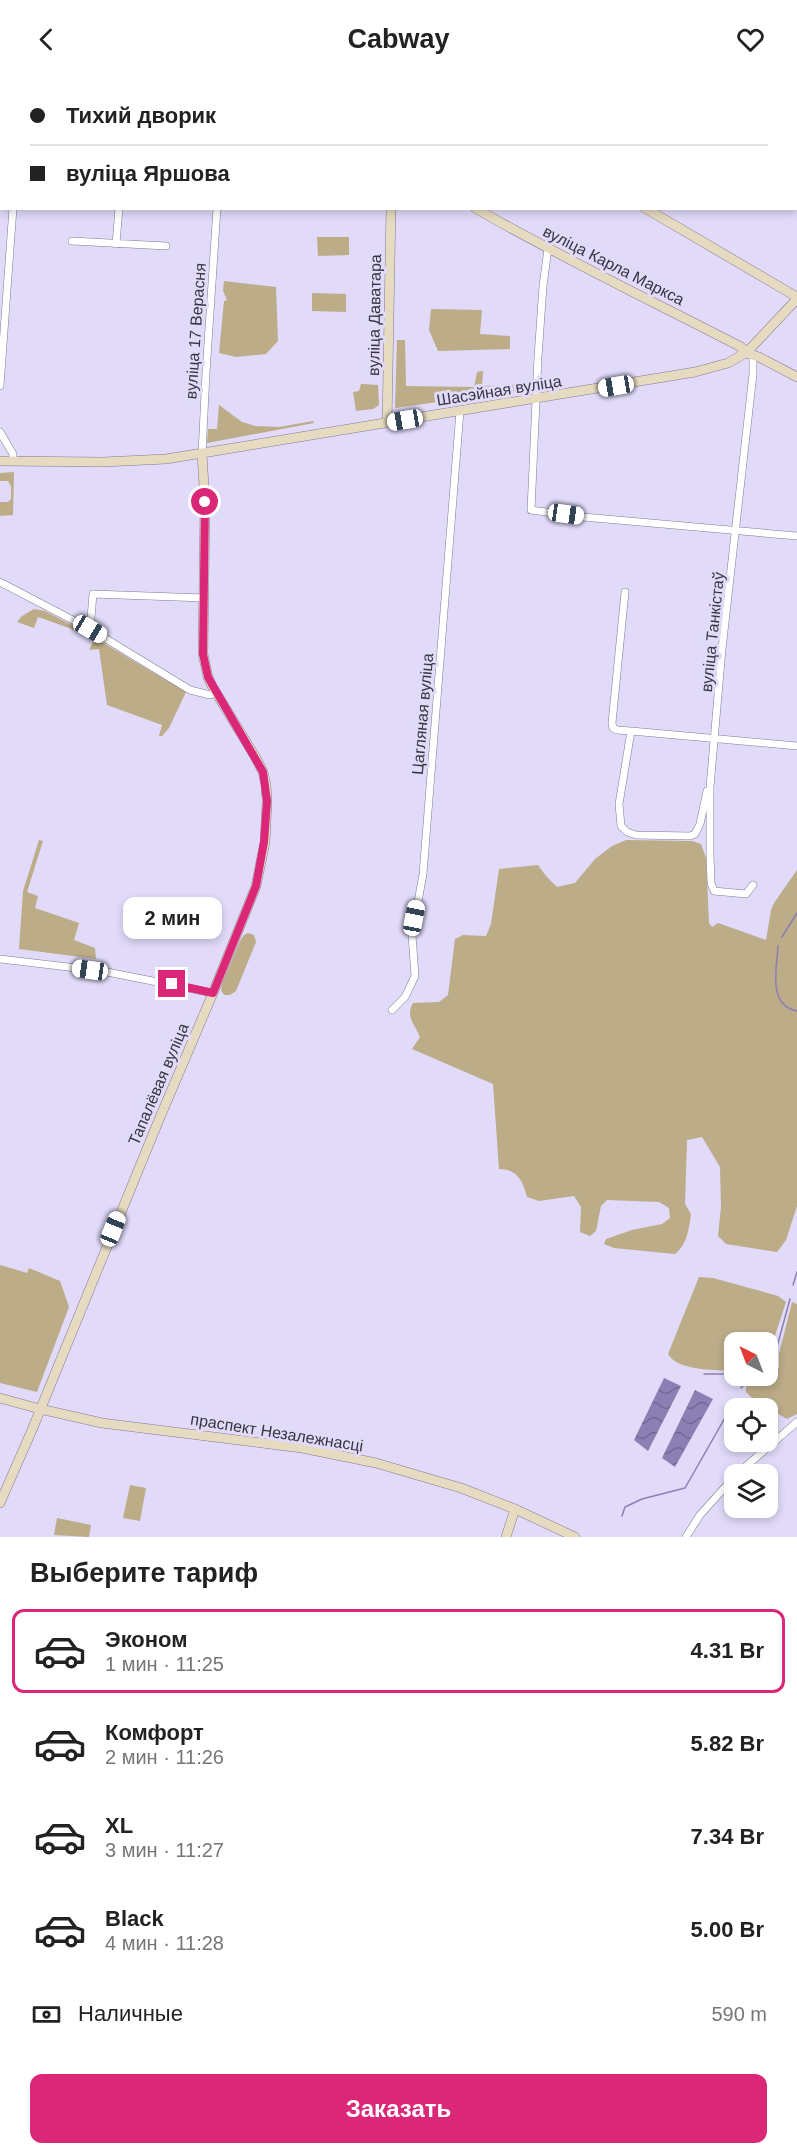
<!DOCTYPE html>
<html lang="ru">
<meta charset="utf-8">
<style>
:root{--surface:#fff;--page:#f6f6f6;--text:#222;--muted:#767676;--line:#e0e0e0;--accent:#db2777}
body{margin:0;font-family:Helvetica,sans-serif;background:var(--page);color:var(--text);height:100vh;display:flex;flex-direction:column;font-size:22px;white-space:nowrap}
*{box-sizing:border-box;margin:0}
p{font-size:20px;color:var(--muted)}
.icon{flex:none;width:33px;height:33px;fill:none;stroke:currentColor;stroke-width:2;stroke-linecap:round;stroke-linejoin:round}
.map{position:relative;height:1459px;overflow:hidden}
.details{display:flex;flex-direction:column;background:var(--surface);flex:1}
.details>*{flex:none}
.hud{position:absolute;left:0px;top:0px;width:798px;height:132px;box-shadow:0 3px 9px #0003;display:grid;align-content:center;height:132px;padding:0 30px;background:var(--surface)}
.needle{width:39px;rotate:318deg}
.controls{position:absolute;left:724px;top:1254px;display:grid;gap:12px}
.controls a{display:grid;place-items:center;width:54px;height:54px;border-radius:12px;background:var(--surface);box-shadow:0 3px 9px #0003;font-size:30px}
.end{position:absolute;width:27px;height:27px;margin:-14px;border:8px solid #db2777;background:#fff;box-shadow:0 0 0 3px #fff}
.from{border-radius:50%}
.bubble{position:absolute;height:42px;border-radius:12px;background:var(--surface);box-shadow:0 3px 9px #0003;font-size:20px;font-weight:700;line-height:42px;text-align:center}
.car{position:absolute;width:18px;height:36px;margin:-18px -9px;border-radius:8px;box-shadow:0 0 4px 2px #0007;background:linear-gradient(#fff 24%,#345 0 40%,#fff 0 76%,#345 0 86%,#fff 0)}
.hud b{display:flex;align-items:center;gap:21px;height:57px;font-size:22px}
.hud b+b{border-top:2px solid var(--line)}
.hud i{width:15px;height:15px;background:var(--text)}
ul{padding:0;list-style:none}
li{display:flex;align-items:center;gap:18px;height:84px;margin:0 12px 9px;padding:0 18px;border:3px solid transparent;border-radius:12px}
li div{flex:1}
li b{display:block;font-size:22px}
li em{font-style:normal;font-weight:700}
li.active{border-color:var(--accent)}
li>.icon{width:54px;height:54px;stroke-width:1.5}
h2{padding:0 30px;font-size:27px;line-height:72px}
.pay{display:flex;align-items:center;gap:15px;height:66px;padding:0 30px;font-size:22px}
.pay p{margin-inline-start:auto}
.button{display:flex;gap:12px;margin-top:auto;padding:12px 30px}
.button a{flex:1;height:69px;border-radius:12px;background:var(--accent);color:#fff;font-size:24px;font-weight:700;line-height:69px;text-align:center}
header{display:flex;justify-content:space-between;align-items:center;height:78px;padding:0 30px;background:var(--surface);font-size:27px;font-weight:700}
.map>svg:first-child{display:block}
.green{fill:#bcac88}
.water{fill:url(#water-waves)}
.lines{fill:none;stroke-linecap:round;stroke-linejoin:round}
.stream{stroke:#8c7fb4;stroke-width:1.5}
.street-casing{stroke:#807a95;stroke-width:8}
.secondary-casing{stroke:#807a95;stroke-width:10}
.street{stroke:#fff;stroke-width:7}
.secondary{stroke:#e6dbc0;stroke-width:9}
.route{stroke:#db2777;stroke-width:8}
.labels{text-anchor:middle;stroke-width:6;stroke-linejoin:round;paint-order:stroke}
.street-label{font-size:16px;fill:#383541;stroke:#e1daf9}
</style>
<header><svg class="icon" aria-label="back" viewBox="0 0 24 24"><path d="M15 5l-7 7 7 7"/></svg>Cabway<svg class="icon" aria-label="heart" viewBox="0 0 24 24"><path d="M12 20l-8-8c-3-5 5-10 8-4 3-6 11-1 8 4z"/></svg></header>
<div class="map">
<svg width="797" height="1459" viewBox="0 0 797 1459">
<defs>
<pattern id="water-waves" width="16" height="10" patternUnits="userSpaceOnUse" patternTransform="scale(1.5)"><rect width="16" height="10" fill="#8c7fb4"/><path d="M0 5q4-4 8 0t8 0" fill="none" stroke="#736994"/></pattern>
</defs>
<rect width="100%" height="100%" fill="#e1daf9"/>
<path class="green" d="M317,159H349V177L318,178Z
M224,203L276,209L278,263L266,276L236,279L219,275L224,223L227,222L223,213Z
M312,215L346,216V234L312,233Z
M431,231L482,232L480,256L510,258V271L438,273L429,252Z
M397,262H405L406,308L474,309L477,294L483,293L482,308L532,306V311L395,330Z
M361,306L378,307L379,327L373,331L356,333L353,314L359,313Z
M219,327L242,344L255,348L279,349L313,343L314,345L207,365L208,351H217Z
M14,394L13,437L0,438V424H8L11,421V408L8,403H0V395Z
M34,531L45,533L87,555L86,556L38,539L34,550L17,544L22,538Z
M95,560L186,614L169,650L162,658H159L162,647L107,627L99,571L89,572Z
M39,762L43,763L27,814L38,818L35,830L79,845L74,862L95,870L96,881L19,871L23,813Z
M626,762L692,763L701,766L706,780L709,845L712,849L718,845L766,862L771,832L774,825L797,792V1128L786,1162L777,1174L726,1166L718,1158L721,1129L720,1089L702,1059L687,1062L685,1126L691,1136C689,1151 687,1167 675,1176L614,1170L604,1166L606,1161L632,1152L662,1146L670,1140L669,1130L659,1124L607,1122L601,1128L596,1153L590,1158L580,1154L581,1129L574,1118L539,1123L527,1119C523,1103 517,1091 499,1091L493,1006L412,971L420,959C415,946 405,939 413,925L439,924L448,917L455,861L463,857L486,858L491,846L499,791L538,787L546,798L557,809L575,805L595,781L612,768Z
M248,855L254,857L256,864L236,913L230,917H224L221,912L222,906L240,863L244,857Z
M0,1187L27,1195L29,1190L60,1203L69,1229L37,1314L0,1305Z
M699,1199L713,1200L778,1218L786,1224L772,1267L769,1286L768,1264H735V1293C717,1292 677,1293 668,1276Z
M792,1224L797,1226V1336L787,1341L754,1322L746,1314V1309L760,1298H768V1294L775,1293L779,1289V1276Z
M130,1407L146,1410L140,1443L123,1440Z
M57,1440L91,1447L89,1459L54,1457Z"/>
<path class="water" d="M664,1300L681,1308L648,1373L634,1362Z
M695,1312L713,1321L675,1389L662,1380Z"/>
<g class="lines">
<path class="stream" d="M782,859L797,835
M778,868C777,890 767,927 797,933
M793,1207L797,1194
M768,1291L775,1290L777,1287L775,1276L790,1221
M704,1296H735
M742,1298L749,1301
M741,1310L749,1301L755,1298
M622,1438L625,1429L642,1421L685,1410L730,1331"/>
<defs>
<path id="street" d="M18,2V0
M229,2V0
M261,2L262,0
M0,92H2
M72,163L166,168
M116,166L119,130
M548,171L543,208L538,279L531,432L583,439L797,458
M753,276V296L722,571L710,709V777L711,805L714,813L746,816L753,807
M0,308L13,130
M0,354L13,376V383
M202,376L206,295L217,130
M0,504L90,551L190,612L210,617L217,615
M625,514L612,645L613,650L617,652L631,653
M90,551L93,516L204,520
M707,713L700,746L695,756L690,758L636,757L627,754L621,748L619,726L631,653L797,668
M0,881L102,893L213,915
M392,932L405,919L415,898L412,857L423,796L460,333
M737,1396L797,1344
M686,1459L700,1437L735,1398"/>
<path id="secondary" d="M268,0L270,2
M464,0L466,2
M438,2L439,0
M475,130C562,180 652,223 741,269L747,274
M645,130L797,219
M742,274L759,279L797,299
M387,345L391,130
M0,383L103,384L166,381L695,294L728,285L747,274L797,221
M0,1320L40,1331L102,1345L302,1370L376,1385L461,1410L515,1431L575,1459
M0,1425L32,1352L158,1044L213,915L256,808L265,764L267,723L266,707L263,694L256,680L212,608L208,599L203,576L205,424L202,376
M506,1459L515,1431"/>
</defs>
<use href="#street" class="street-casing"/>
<use href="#secondary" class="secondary-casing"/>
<use href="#street" class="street"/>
<use href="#secondary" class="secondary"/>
</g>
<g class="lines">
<path class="route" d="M172,906L213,915L256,808L264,764L267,723L263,694L213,608L208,599L203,576L205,424"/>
</g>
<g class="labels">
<g class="street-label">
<text transform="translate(614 187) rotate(27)" y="6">вуліца Карла Маркса</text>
<text transform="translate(374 237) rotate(-89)" y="6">вуліца Даватара</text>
<text transform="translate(195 253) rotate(-86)" y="6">вуліца 17 Верасня</text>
<text transform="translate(499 312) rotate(-9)" y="6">Шасэйная вуліца</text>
<text transform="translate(712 554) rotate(-84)" y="6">вуліца Танкістаў</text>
<text transform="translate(422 636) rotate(-85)" y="6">Цагляная вуліца</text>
<text transform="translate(158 1006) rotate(-67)" y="6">Тапалёвая вуліца</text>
<text transform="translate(277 1354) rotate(9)" y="6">праспект Незалежнасці</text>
</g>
</g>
</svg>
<div class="controls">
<a><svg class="needle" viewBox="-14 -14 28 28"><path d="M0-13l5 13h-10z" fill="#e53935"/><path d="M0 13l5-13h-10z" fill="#767676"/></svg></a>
<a><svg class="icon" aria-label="locate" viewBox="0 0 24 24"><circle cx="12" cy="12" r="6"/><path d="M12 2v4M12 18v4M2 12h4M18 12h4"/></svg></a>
<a><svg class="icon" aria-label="layers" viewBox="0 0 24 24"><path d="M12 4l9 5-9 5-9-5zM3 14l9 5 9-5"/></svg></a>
</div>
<i class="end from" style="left:205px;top:424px"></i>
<i class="end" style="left:172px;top:906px"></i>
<div class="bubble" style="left:123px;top:819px;width:99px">2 мин</div>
<i class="car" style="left:616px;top:308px;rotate:260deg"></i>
<i class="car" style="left:405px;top:342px;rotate:260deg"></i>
<i class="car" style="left:566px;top:436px;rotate:98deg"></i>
<i class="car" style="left:90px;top:551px;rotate:121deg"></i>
<i class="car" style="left:414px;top:840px;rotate:11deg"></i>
<i class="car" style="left:90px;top:892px;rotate:278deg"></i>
<i class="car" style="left:113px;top:1151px;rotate:22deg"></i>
<div class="hud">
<b><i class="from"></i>Тихий дворик</b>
<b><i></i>вуліца Яршова</b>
</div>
</div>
<section class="details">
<h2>Выберите тариф</h2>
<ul>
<li class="active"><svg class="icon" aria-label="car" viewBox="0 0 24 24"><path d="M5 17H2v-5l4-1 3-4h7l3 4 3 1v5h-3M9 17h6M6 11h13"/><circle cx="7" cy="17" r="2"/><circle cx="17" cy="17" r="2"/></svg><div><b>Эконом</b><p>1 мин · 11:25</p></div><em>4.31 Br</em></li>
<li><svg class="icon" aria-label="car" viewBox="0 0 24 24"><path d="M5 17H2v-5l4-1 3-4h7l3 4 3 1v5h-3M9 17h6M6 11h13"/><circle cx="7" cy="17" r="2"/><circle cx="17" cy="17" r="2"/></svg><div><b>Комфорт</b><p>2 мин · 11:26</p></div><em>5.82 Br</em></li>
<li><svg class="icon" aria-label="car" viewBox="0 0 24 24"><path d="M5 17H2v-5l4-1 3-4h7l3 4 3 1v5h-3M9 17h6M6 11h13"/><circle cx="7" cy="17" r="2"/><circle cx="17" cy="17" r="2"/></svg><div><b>XL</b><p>3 мин · 11:27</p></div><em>7.34 Br</em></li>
<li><svg class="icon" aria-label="car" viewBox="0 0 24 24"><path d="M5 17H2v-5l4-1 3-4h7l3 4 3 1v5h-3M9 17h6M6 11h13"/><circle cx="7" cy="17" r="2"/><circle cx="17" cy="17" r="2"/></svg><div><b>Black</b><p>4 мин · 11:28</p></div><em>5.00 Br</em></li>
</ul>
<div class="pay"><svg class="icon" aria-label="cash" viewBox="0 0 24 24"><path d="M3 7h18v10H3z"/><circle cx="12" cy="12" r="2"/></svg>Наличные<p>590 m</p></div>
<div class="button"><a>Заказать</a></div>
</section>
